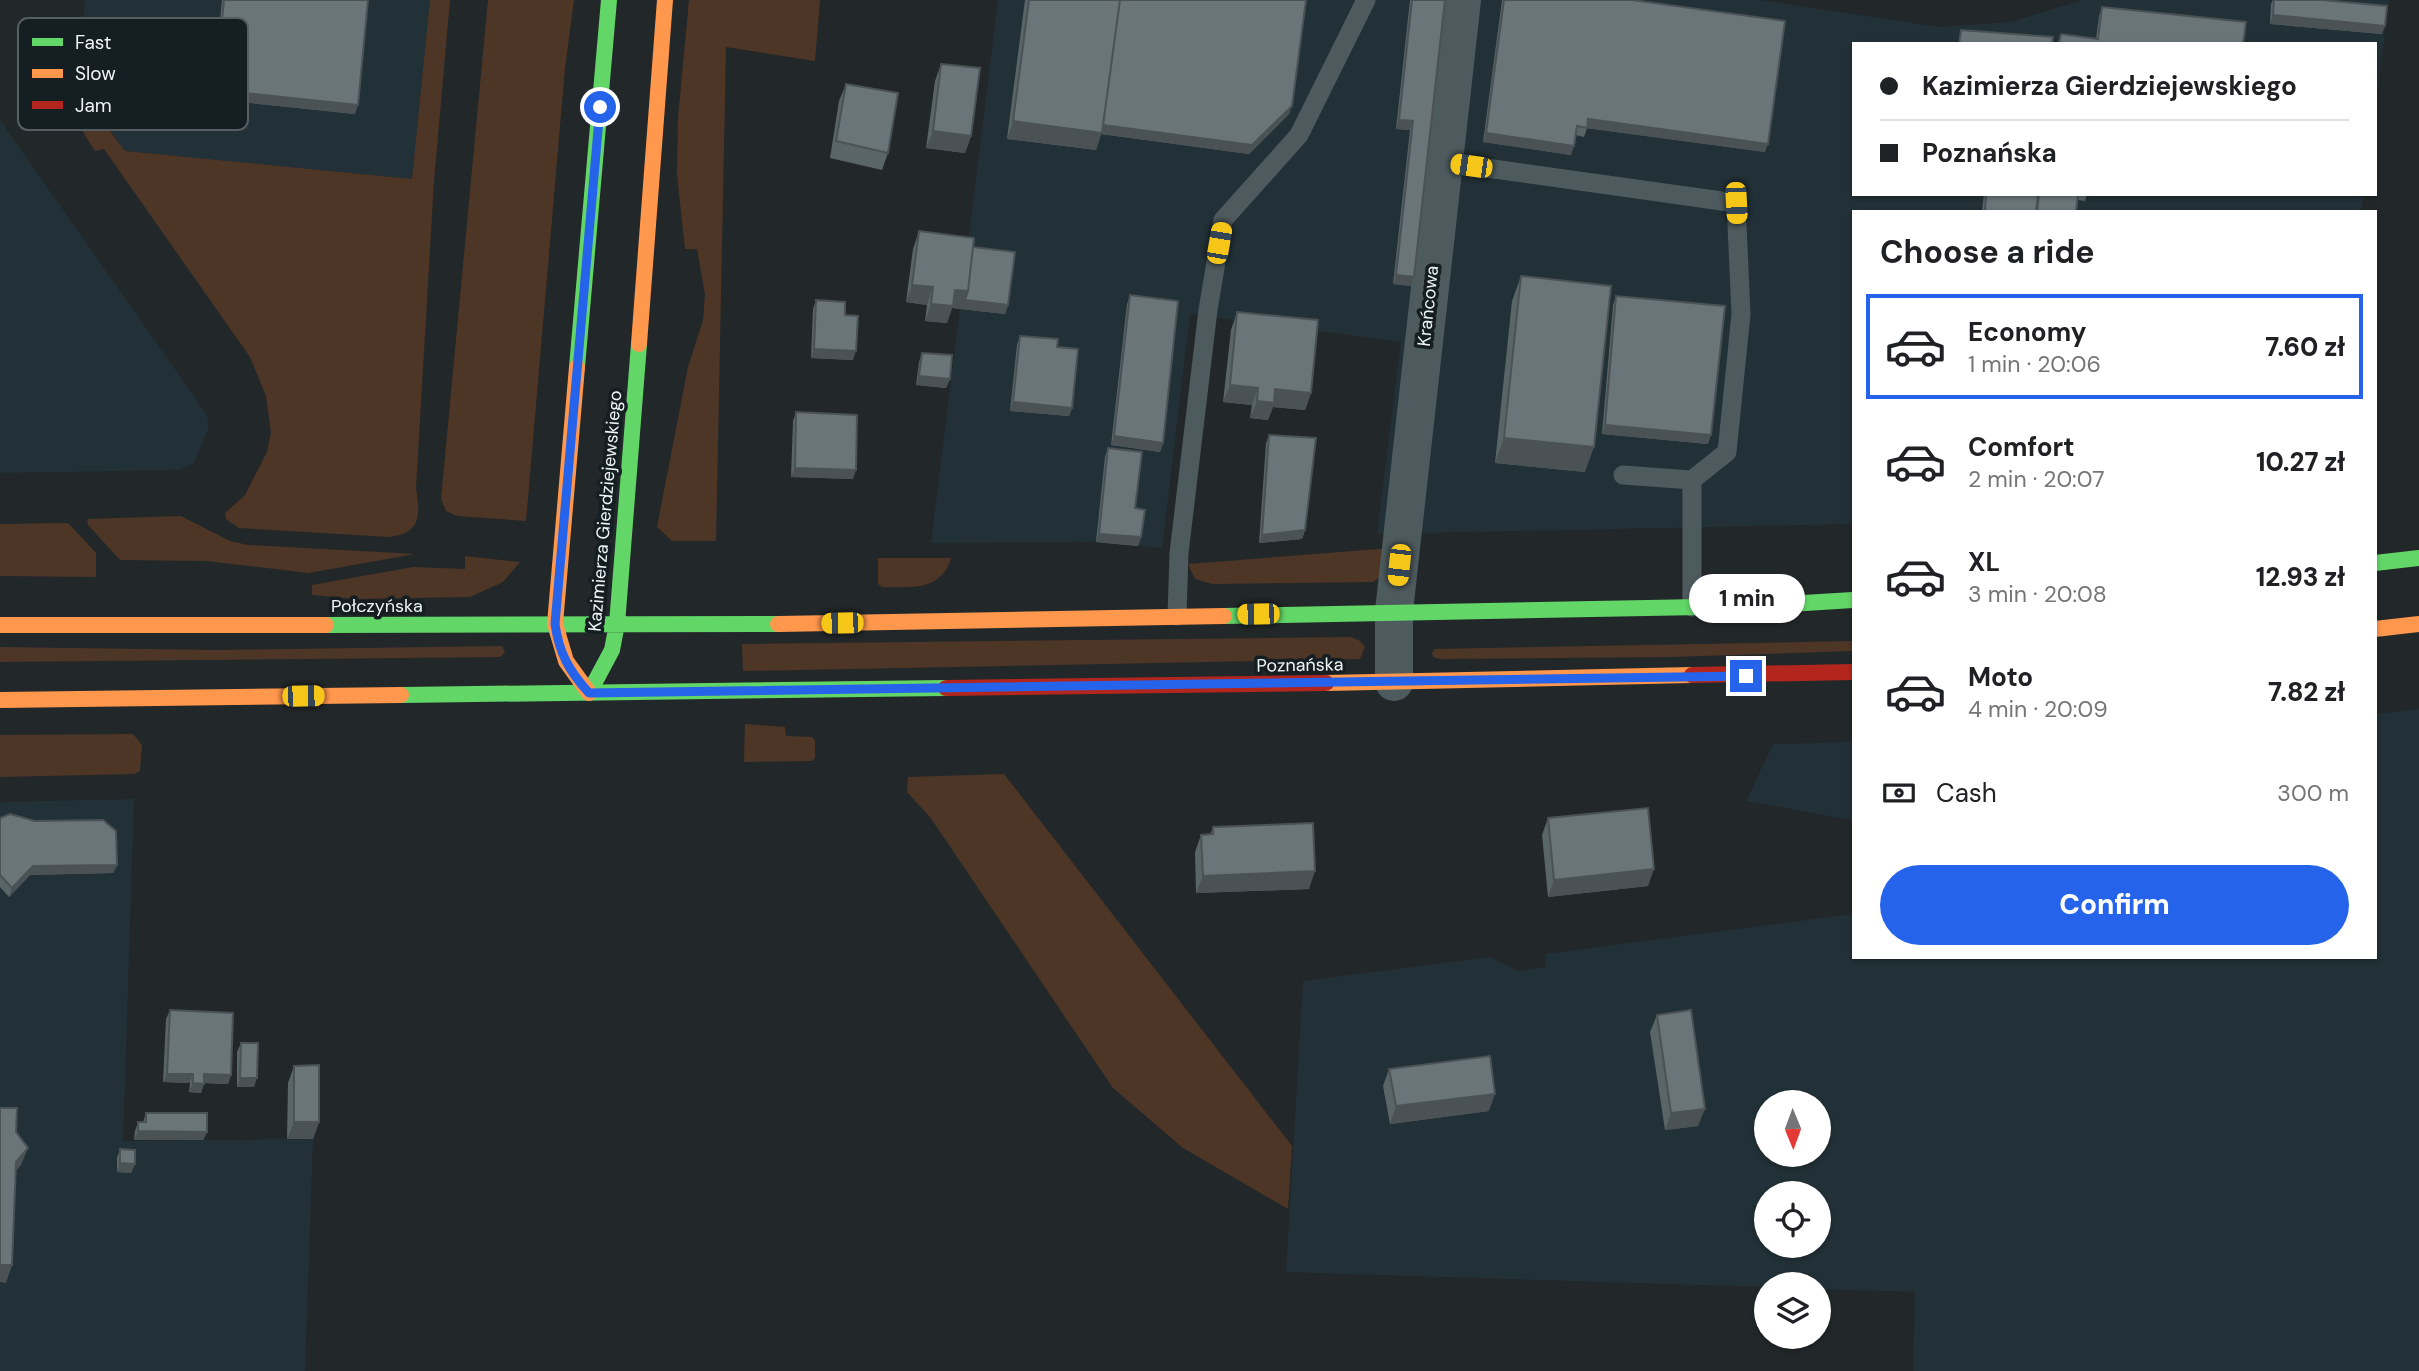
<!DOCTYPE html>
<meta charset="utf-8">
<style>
:root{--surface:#fff;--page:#f2f2f2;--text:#202124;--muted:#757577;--line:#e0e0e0;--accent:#2563eb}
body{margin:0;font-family:"DM Sans",sans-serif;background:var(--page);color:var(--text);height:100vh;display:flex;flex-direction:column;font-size:26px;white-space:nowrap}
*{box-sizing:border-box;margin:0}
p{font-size:23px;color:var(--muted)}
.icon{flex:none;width:38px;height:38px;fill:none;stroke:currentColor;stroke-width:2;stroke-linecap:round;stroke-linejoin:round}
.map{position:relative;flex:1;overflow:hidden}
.drawer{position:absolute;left:1852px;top:210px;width:525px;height:749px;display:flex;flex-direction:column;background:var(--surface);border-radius:0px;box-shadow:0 2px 5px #0004}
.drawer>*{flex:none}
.hud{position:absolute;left:1852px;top:42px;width:525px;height:154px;border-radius:0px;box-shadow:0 2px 5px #0004;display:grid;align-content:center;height:154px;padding:0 28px;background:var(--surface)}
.needle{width:46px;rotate:179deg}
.buttons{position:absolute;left:1754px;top:1090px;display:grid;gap:14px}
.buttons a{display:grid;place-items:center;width:77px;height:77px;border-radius:50%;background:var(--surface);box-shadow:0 2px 5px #0004;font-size:35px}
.end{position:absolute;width:32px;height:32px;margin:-16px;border:9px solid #2563eb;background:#fff;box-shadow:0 0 0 4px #fff}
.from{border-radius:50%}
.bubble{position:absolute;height:49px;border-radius:24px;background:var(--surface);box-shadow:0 2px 5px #0004;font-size:23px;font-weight:800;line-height:49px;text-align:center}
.car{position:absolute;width:21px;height:42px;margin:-21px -10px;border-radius:9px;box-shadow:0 0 5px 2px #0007;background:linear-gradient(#f5c518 24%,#345 0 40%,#f5c518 0 76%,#345 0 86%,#f5c518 0)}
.hud b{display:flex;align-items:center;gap:24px;height:66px;font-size:26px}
.hud b+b{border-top:2px solid var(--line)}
.hud i{width:18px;height:18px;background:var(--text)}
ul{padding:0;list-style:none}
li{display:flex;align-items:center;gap:21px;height:105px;margin:0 14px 10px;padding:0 14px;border:4px solid transparent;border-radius:0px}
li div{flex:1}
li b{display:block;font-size:26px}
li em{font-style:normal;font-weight:800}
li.current{border-color:var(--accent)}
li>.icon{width:63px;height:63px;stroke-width:1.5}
h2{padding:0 28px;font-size:32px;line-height:84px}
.pay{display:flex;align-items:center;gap:18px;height:77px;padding:0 28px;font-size:26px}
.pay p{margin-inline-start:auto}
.primary-button{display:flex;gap:14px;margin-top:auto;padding:14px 28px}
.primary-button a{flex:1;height:80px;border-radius:42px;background:var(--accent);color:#fff;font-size:28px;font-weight:800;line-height:80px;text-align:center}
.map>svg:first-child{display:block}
.built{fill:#223137;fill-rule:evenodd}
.green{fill:#4e3626}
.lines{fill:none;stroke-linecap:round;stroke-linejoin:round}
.lane{stroke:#4d5a5e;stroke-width:19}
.street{stroke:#4d5a5e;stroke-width:38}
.fast{stroke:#63d668;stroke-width:16}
.slow{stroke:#ff974d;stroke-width:16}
.jam{stroke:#b3261e;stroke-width:16}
.wall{fill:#5a6568}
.shaded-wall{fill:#4a5255}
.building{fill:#697579;stroke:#4a5255;stroke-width:2}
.route{stroke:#2563eb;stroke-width:9}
.labels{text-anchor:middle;stroke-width:7;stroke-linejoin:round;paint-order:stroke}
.street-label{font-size:18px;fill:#eef5f7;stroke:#151e22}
.key{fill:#151e22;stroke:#565e62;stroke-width:2}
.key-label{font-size:19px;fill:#eef5f7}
</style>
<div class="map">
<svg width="2419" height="1371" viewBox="0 0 2419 1371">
<rect width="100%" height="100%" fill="#222729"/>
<path class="built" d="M85,0H430L412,179L125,151L88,98L80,71Z
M998,0H1760L1940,27L2010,22L2083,0H2389L2375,111V44H1853V194H2364L2361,212H1853V524L1377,534L1401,342L1190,314L1162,548L1094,542L931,543Z
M0,120L207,415L209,427L194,463L178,470L0,473Z
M2419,709V1371H1913L1915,1292L1818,1289V1284H1766V1287L1286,1272L1303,981L1490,957L1518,971L1546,967L1545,954L1853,914V957H2375V714ZM1766,1102H1818V1155H1766ZM1766,1194H1818V1246H1766Z
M1853,742V838L1851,820L1746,801L1773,744Z
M134,799L123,1141L313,1139L305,1371H0V802Z"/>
<path class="green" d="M430,0H450L434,181L416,488C420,514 422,533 390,537L239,528L226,519L225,513L245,495L267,452L271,433L266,396L250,357L104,149L95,151C75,119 37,63 83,33C79,95 90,103 125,151L412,179Z
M488,0H574L565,68L526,521L457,516L446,511L441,499Z
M689,0H820L815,61L726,47L716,541H672L657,527L688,367L703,320L705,294L697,249H685L677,175L678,118Z
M181,516L230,541L248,545L415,554L309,573L206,561L120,560L88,525L87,519Z
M68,523L96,553V577L0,576V524Z
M1391,548L1383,575L1373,582L1212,584L1195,579L1188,564Z
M465,556L520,562L503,582L470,597L356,599L312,595V585L413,567L465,569Z
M878,558H951C941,592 910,587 882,587L878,584Z
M1351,637L1360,641L1365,647L1360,659L743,671L742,644Z
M1853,641V651L1671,657L1441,659L1433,657L1432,653L1434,649Z
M502,646L505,652L500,657L0,662V647L215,650Z
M745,724L785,727L786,736L812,737L815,740V758L812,761L744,762Z
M133,734L142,745L140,771L134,774L0,777V735Z
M1004,774L1292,1146L1288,1209L1183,1148L1113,1088L930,817L907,792L908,777Z"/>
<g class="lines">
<path class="lane" d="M1444,162L1736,203L1741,314L1727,452L1692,480
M1623,475L1692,480V607
M1177,616L1179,553L1208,310L1223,220L1299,135L1366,0"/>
<path class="street" d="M1394,682V611L1462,0"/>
<path class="fast" d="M577,367L609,0
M2375,563L2419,558
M1224,616L1756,606L1853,600
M326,625L778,624
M589,693L612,650L617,624L639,344
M401,695L946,688"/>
<path class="slow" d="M639,344L665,0
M577,367L555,624L566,661L589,693
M778,624L1224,616
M0,625H326
M2375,629L2419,624
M1326,683L1692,675
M0,700L401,695"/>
<path class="jam" d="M1692,675L1853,672
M946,688L1326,683"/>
</g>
<path class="wall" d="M222,0H368L355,114L212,99Z
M1025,0H1306L1289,114L1249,154L1101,134L1096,150L1007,139Z
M1410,0H1445L1414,277L1411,286L1393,284L1410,130L1396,129Z
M1502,0H1632L1765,152L1587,128L1584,137L1576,135L1571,155L1483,142Z
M2273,0H2322L2382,34L2270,24L2271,4Z
M2102,7L2243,44H2057L2061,34L2096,39L2099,16Z
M112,26L128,46L125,55L107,53L109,35Z
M941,64L971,136L965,153L926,148L935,81Z
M846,84L888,153L882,170L830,158L839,101Z
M1984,194H2087L2085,201L2078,200L2076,212H1982Z
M919,231L973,247L1008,305L1005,314L952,308L947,323L925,321L927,305L906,302L913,249Z
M1521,276L1585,472L1495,463L1512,301Z
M1130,295L1163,443L1160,452L1111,445L1127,304Z
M1616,296L1708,444L1602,434L1613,305Z
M816,300L845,315L853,360L811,358L813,309Z
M1237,312L1311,393L1305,410L1273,407L1268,420L1250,418L1252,405L1223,402L1231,330Z
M1020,336L1057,347L1072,408L1069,416L1010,411L1017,345Z
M922,353L950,379L946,388L916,385L919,362Z
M796,412L853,479L791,477L793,421Z
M1269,435L1305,530L1302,539L1259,543L1266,443Z
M1108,448L1135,508L1141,537L1138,546L1096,542L1105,457Z
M0,818L117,865L113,873L30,875L9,897L0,887Z
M1548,818L1648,886L1548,897L1542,835Z
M1213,827L1309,889L1196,893L1195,852L1201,835H1210Z
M170,1010L231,1075L228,1084L204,1083L201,1093L189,1092L190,1083L163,1082L166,1019Z
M1657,1015L1698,1126L1665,1130L1650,1032Z
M241,1043L254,1087H237V1052Z
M294,1066L319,1122L313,1139H287L288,1083Z
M1389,1069L1489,1111L1390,1124L1383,1086Z
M146,1113L207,1132L203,1140H134L135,1131L138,1122H143Z
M120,1149L135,1164L131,1173L117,1172V1158Z"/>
<path class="shaded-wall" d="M2273,15L2385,26L2382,34L2270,24Z
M110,44L128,46L125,55L107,53Z
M215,90L358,105L355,114L212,99Z
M1292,106L1289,114L1249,154L1101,134L1096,150L1007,139L1013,121Z
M1588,119L1768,144L1765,152L1585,128Z
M1399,120L1413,121L1410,130L1396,129Z
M933,131L971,136L965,153L926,148Z
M1486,133L1574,146L1571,155L1483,142Z
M1396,275L1414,277L1411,286L1393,284Z
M912,285L933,287L927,305L906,302Z
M955,290L968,291L1008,305L1005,314L952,308L947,323L925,321L931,304Z
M814,349L856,351L853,360L811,358Z
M919,376L950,379L946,388L916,385Z
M1230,385L1258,388L1252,405L1223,402Z
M1275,389L1311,393L1305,410L1273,407L1268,420L1250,418L1257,401Z
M1013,402L1072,408L1069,416L1010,411Z
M1605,425L1711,435L1708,444L1602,434Z
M1114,436L1163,443L1160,452L1111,445Z
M1504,438L1594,447L1585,472L1495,463Z
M795,468L856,470L853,479L791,477Z
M1305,530L1302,539L1259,543L1262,535Z
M1099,534L1141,537L1138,546L1096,542Z
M117,865L113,873L30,875L9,897L12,888L33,866Z
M1654,869L1648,886L1548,897L1554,880Z
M1315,871L1309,889L1196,893L1203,876Z
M167,1074H193L190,1083L163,1082Z
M204,1074L231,1075L228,1084L201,1083Z
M240,1078H257L254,1087H237Z
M193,1083L204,1084L201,1093L189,1092Z
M1495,1094L1489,1111L1390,1124L1396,1106Z
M1705,1109L1698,1126L1665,1130L1671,1113Z
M294,1122H319L313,1139H287Z
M138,1131L207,1132L203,1140H134Z
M28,1148L21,1165L9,1179L16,1162Z
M120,1163L135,1164L131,1173L117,1172Z
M0,1265H12L6,1283L0,1282Z"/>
<path class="building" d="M224,0H368L358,105L215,90Z
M1029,0H1120L1102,133L1013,121Z
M1120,0H1306L1292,106L1252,145L1103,125Z
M1412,0H1445L1414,277L1396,275L1413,121L1399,120Z
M1504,0H1632L1785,21L1768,144L1588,119L1587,128L1577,126L1574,146L1486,133Z
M2274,0H2322L2387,6L2385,26L2273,15Z
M2102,7L2246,22L2243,44H2059L2061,34L2098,39Z
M1961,30L2053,37L2052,44H1959Z
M941,64L980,68L971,136L933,131Z
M846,84L898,93L888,153L836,141Z
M1986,194H2038L2036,212H1985Z
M2039,194H2078L2076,212H2037Z
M919,231L974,238L968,291L955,290L953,306L931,304L933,287L912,285Z
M973,247L1015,252L1008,305L965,300L968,291Z
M1521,276L1611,286L1594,447L1504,438Z
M1130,295L1178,301L1163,443L1114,436Z
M1616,296L1725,306L1711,435L1605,425Z
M816,300L845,302V315L858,316L856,351L814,349Z
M1237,312L1318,320L1311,393L1275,389L1274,403L1257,401L1258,388L1230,385Z
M1020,336L1058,339L1057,347L1078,349L1072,408L1013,402Z
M922,353L952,355L950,379L919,376Z
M796,412L857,415L856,470L795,468Z
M1269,435L1316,438L1305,530L1262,535Z
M1108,448L1142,452L1135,508L1145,510L1141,537L1099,534Z
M1648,808L1654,869L1554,880L1548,818Z
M10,814L35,821L103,820L116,831L117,865L33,866L12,888L0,875V818Z
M1313,823L1315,871L1203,876L1201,835L1213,834V827Z
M170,1010L233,1013L231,1075L204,1074V1084L193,1083V1074H167Z
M1691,1010L1705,1109L1671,1113L1657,1015Z
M241,1043H258L257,1078H240Z
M1490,1056L1495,1094L1396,1106L1389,1069Z
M319,1065V1122H294V1066Z
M0,1108H17L16,1132L28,1148L16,1162L12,1265H0V1274Z
M146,1113H207V1132L138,1131V1122H146Z
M120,1149L135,1150V1164L120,1163Z"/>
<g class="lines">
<path class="route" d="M600,107L555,624C559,653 569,671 589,693L1746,676"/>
</g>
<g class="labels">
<g class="street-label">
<text transform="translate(1428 306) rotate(-84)" y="6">Krańcowa</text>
<text transform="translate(605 511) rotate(-85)" y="6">Kazimierza Gierdziejewskiego</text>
<text x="377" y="612">Połczyńska</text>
<text transform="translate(1300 665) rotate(-1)" y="6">Poznańska</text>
</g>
</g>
<rect x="18" y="18" width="230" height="112" rx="10" class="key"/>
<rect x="32" y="38" width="31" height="8" fill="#63d668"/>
<rect x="32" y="69" width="31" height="9" fill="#ff974d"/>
<rect x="32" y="101" width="31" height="8" fill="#b3261e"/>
<g class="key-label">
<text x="75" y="49">Fast</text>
<text x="75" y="80">Slow</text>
<text x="75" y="112">Jam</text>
</g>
</svg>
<div class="buttons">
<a><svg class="needle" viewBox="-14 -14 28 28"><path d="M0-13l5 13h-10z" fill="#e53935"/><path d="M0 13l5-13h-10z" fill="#757577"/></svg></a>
<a><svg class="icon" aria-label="locate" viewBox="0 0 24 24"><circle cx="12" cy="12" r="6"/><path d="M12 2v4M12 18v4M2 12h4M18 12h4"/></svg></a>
<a><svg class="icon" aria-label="layers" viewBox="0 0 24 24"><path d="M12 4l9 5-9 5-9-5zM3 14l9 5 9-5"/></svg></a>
</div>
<i class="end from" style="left:600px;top:107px"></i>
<i class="end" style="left:1746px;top:676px"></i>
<div class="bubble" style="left:1689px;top:574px;width:116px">1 min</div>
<i class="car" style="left:1471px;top:166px;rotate:278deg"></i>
<i class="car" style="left:1736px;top:203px;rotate:177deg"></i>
<i class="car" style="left:1219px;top:243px;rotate:10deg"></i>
<i class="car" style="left:1399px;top:565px;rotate:186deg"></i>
<i class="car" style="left:1258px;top:614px;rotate:269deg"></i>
<i class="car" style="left:842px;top:623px;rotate:269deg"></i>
<i class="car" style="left:303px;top:696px;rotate:89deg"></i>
<div class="hud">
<b><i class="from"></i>Kazimierza Gierdziejewskiego</b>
<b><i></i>Poznańska</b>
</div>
<section class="drawer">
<h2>Choose a ride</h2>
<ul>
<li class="current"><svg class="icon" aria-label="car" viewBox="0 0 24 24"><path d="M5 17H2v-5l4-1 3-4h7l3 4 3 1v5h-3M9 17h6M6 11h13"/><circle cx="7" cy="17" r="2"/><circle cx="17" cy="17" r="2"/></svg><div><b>Economy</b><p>1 min · 20:06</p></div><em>7.60 zł</em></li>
<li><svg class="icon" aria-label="car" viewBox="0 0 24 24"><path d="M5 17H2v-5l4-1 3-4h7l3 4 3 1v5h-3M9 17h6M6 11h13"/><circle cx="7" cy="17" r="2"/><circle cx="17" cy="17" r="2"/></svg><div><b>Comfort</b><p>2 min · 20:07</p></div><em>10.27 zł</em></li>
<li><svg class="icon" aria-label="car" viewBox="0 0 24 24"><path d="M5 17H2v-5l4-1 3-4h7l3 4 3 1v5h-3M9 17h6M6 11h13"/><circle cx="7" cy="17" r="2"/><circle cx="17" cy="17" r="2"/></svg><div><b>XL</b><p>3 min · 20:08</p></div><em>12.93 zł</em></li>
<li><svg class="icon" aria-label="car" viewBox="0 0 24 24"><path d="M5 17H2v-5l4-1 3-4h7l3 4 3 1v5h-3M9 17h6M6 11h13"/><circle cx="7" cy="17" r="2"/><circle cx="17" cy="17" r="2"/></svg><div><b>Moto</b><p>4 min · 20:09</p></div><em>7.82 zł</em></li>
</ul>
<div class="pay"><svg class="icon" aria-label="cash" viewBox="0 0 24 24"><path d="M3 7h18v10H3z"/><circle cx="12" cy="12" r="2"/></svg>Cash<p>300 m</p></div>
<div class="primary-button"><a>Confirm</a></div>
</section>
</div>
